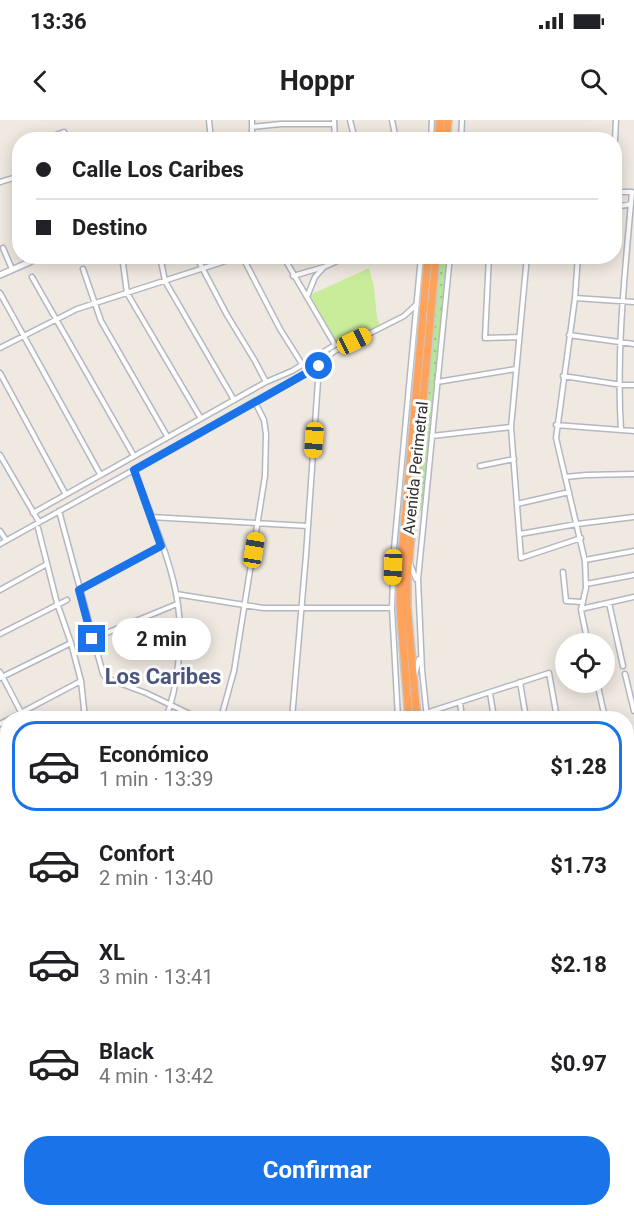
<!DOCTYPE html>
<html lang="es">
<meta charset="utf-8">
<style>
:root{--surface:#fff;--page:#f6f6f6;--text:#202124;--muted:#757577;--line:#e0e0e0;--accent:#1a73e8}
body{margin:0;font-family:Roboto,sans-serif;background:var(--page);color:var(--text);height:100vh;display:flex;flex-direction:column;font-size:22px;white-space:nowrap}
*{box-sizing:border-box;margin:0}
p{font-size:20px;color:var(--muted)}
.icon{flex:none;width:33px;height:33px;fill:none;stroke:currentColor;stroke-width:2;stroke-linecap:round;stroke-linejoin:round}
.map{position:relative;flex:1;overflow:hidden}
.sheet{position:absolute;left:0px;top:591px;width:634px;height:506px;display:flex;flex-direction:column;background:var(--surface);border-radius:24px 24px 0 0;box-shadow:0 3px 15px #0003}
.sheet>*{flex:none}
.banner{position:absolute;left:12px;top:12px;width:610px;height:132px;border-radius:24px;box-shadow:0 3px 15px #0003;display:grid;align-content:center;height:132px;padding:0 24px;background:var(--surface)}
.tools{position:absolute;left:555px;top:513px;display:grid;gap:12px}
.tools a{display:grid;place-items:center;width:60px;height:60px;border-radius:50%;background:var(--surface);box-shadow:0 3px 15px #0003;font-size:30px}
.end{position:absolute;width:27px;height:27px;margin:-14px;border:8px solid #1a73e8;background:#fff;box-shadow:0 0 0 3px #fff}
.from{border-radius:50%}
.bubble{position:absolute;height:42px;border-radius:21px;background:var(--surface);box-shadow:0 3px 15px #0003;font-size:20px;font-weight:700;line-height:42px;text-align:center}
.car{position:absolute;width:18px;height:36px;margin:-18px -9px;border-radius:8px;box-shadow:0 0 4px 2px #0007;background:linear-gradient(#f5c518 24%,#345 0 40%,#f5c518 0 76%,#345 0 86%,#f5c518 0)}
.banner b{display:flex;align-items:center;gap:21px;height:57px;font-size:22px}
.banner b+b{border-top:2px solid var(--line)}
.banner i{width:15px;height:15px;background:var(--text)}
ul{padding:10px 0 0;list-style:none}
li{display:flex;align-items:center;gap:18px;height:90px;margin:0 12px 9px;padding:0 12px;border:3px solid transparent;border-radius:24px}
li div{flex:1}
li b{display:block;font-size:22px}
li em{font-style:normal;font-weight:700}
li.active{border-color:var(--accent)}
li>.icon{width:54px;height:54px;stroke-width:1.5}
.button{display:flex;gap:12px;margin-top:auto;padding:12px 24px}
.button a{flex:1;height:69px;border-radius:24px;background:var(--accent);color:#fff;font-size:24px;font-weight:700;line-height:69px;text-align:center}
.status{display:flex;justify-content:space-between;align-items:center;height:42px;padding:0 30px;background:var(--surface);direction:ltr}
.status svg{height:16px;fill:currentColor}
header{display:flex;justify-content:space-between;align-items:center;height:78px;padding:0 24px;background:var(--surface);font-size:27px;font-weight:700}
.map>svg:first-child{display:block}
.grass{fill:url(#grass-dots)}
.cemetery{fill:url(#cemetery-stones)}
.pitch{fill:#c9ec9a}
.lines{fill:none;stroke-linecap:round;stroke-linejoin:round}
.street-casing{stroke:#b4b7c1;stroke-width:7}
.secondary-casing{stroke:#b4b7c1;stroke-width:8}
.primary-casing{stroke:#c9c9c9;stroke-width:8}
.highway-casing{stroke:#c9c9c9;stroke-width:10}
.street{stroke:#fff;stroke-width:4}
.secondary{stroke:#fff;stroke-width:5}
.primary{stroke:#f2d163;stroke-width:5}
.highway{stroke:#ffa35c;stroke-width:7}
.route{stroke:#1a73e8;stroke-width:8}
.labels{text-anchor:middle;stroke-width:6;stroke-linejoin:round;paint-order:stroke}
.street-label{font-size:16px;fill:#2e2e2e;stroke:#fff}
.district-label{font-size:22px;font-weight:bold;fill:#4d5680;stroke:#fff}
</style>
<div class="status"><b>13:36</b><svg viewBox="0 0 49 12"><path d="M0 12V9h3v3zM5 12V6h3v6zM10 12V3h3v9zM15 12V0h3v12zM26 1h20v11H26zM47 4h2v5h-2z"/></svg></div>
<header><svg class="icon" aria-label="back" viewBox="0 0 24 24"><path d="M15 5l-7 7 7 7"/></svg>Hoppr<svg class="icon" aria-label="search" viewBox="0 0 24 24"><circle cx="10" cy="10" r="6"/><path d="M15 15l6 6"/></svg></header>
<div class="map">
<svg width="634" height="1096" viewBox="0 0 634 1096">
<defs>
<pattern id="grass-dots" width="8" height="8" patternUnits="userSpaceOnUse" patternTransform="scale(1.5)"><rect width="8" height="8" fill="#b6e59e"/><path d="M2 2h.1M6 6h.1" fill="none" stroke="#9dc588" stroke-width="1.8" stroke-linecap="round"/></pattern>
<pattern id="cemetery-stones" width="16" height="16" patternUnits="userSpaceOnUse" patternTransform="scale(1.5)"><rect width="16" height="16" fill="#c8d9b8"/><path d="M2 7V4a2 2 0 0 1 4 0v3zM10 15v-3a2 2 0 0 1 4 0v3z" fill="#acbb9e"/></pattern>
</defs>
<rect width="100%" height="100%" fill="#efe9e1"/>
<path class="grass" d="M440,137H447L423,384L416,404Z"/>
<path class="cemetery" d="M634,942V1096H599L591,1089H627V945Z"/>
<path class="pitch" d="M369,148L374,167L377,198L381,207L349,224L340,225L337,222L310,175Z"/>
<g class="lines">
<defs>
<path id="street" d="M209,0L211,20
M334,0L335,20
M350,0L355,20
M392,0L396,20
M252,7L281,4H334
M43,20L64,12L67,20
M252,20V0
M431,20L432,0
M461,20L462,0
M615,20L616,0
M20,28L17,31L20,37
M0,62L20,56
M615,72H632
M615,87L631,84
M3,128L12,149
M122,136L127,173L200,297
M160,136L165,161L234,280
M242,136L280,209L302,244
M489,136L485,218L519,217
M527,136L511,307L521,438L581,418
M578,136L575,178L556,318L585,441L586,468L581,490L588,524
M83,149L101,201L167,316
M293,156L324,147L348,136
M32,157L134,336
M0,173L100,354
M307,177L315,157L324,147
M575,178L634,182
M569,215L634,224
M0,228L77,189L241,136
M0,253L65,373
M563,256L622,265H634
M266,262L292,251L335,225L283,136
M437,262L516,249
M556,305L634,311
M621,310C616,231 625,152 632,72
M432,316L511,307
M0,335L39,402
M480,346L514,339
M134,350C149,392 172,440 178,485C183,519 178,566 166,598
M565,357L586,355L634,354
M517,384L569,372
M59,391L103,554L106,558L146,573L198,598
M33,393L266,262L255,241L227,195L196,136
M151,397L308,406
M38,408L57,483L71,523L81,561L85,598
M0,411L6,420
M520,414L577,404L634,397
M0,424L251,285L319,246L333,232L404,196L417,184
M585,440L634,431
M409,441L416,459
M563,452L566,481L582,482
M586,464L634,455
M0,470L47,444
M79,470L161,426
M176,474L263,488H392
M609,483L623,546
M581,489L634,477
M0,514L67,480
M92,519L177,484
M0,552L24,598
M625,554L634,591
M415,555L419,539
M0,558L71,523
M520,562L526,598
M597,562L605,598
M490,573L494,598
M460,582L462,598
M426,593L549,553L557,598
M11,598L81,561
M221,598L234,551L265,356L266,314L264,300L255,282
M292,598L306,435L319,246
M398,598L392,488L394,429L421,136
M427,598L422,550L418,459L450,136
M0,604L8,600
M627,621L634,620
M0,646L8,642
M627,695L634,724
M0,741L8,742
M627,767L634,765
M627,787L634,785
M627,858L634,886
M627,872H634
M627,937L628,941L634,939
M347,1089L357,1096
M315,1096L313,1094L315,1089
M379,1096L384,1089
M408,1096L411,1089
M519,1096L522,1089"/>
<path id="secondary" d="M0,155L43,136"/>
<path id="primary" d="M0,894L8,897
M325,1089L333,1096"/>
<path id="highway" d="M439,20L440,0
M446,20L448,0
M409,598L400,487V458L428,136
M417,598L407,487V459L436,136
M548,1089L550,1096
M556,1089L559,1096
M578,1089L584,1096
M530,1096L531,1089"/>
</defs>
<use href="#street" class="street-casing"/>
<use href="#secondary" class="secondary-casing"/>
<use href="#primary" class="primary-casing"/>
<use href="#highway" class="highway-casing"/>
<use href="#street" class="street"/>
<use href="#secondary" class="secondary"/>
<use href="#primary" class="primary"/>
<use href="#highway" class="highway"/>
</g>
<g class="lines">
<path class="route" d="M92,519L79,470L161,426L134,350L319,246"/>
</g>
<g class="labels">
<g class="street-label">
<text transform="translate(415 348) rotate(-84)" y="6">Avenida Perimetral</text>
</g>
<g class="district-label">
<text x="163" y="564">Los Caribes</text>
</g>
</g>
</svg>
<div class="tools">
<a><svg class="icon" aria-label="locate" viewBox="0 0 24 24"><circle cx="12" cy="12" r="6"/><path d="M12 2v4M12 18v4M2 12h4M18 12h4"/></svg></a>
</div>
<i class="end from" style="left:319px;top:246px"></i>
<i class="end" style="left:92px;top:519px"></i>
<div class="bubble" style="left:112px;top:498px;width:99px">2 min</div>
<i class="car" style="left:354px;top:221px;rotate:64deg"></i>
<i class="car" style="left:314px;top:320px;rotate:184deg"></i>
<i class="car" style="left:254px;top:430px;rotate:9deg"></i>
<i class="car" style="left:393px;top:447px;rotate:182deg"></i>
<div class="banner">
<b><i class="from"></i>Calle Los Caribes</b>
<b><i></i>Destino</b>
</div>
<section class="sheet">
<ul>
<li class="active"><svg class="icon" aria-label="car" viewBox="0 0 24 24"><path d="M5 17H2v-5l4-1 3-4h7l3 4 3 1v5h-3M9 17h6M6 11h13"/><circle cx="7" cy="17" r="2"/><circle cx="17" cy="17" r="2"/></svg><div><b>Económico</b><p>1 min · 13:39</p></div><em>$1.28</em></li>
<li><svg class="icon" aria-label="car" viewBox="0 0 24 24"><path d="M5 17H2v-5l4-1 3-4h7l3 4 3 1v5h-3M9 17h6M6 11h13"/><circle cx="7" cy="17" r="2"/><circle cx="17" cy="17" r="2"/></svg><div><b>Confort</b><p>2 min · 13:40</p></div><em>$1.73</em></li>
<li><svg class="icon" aria-label="car" viewBox="0 0 24 24"><path d="M5 17H2v-5l4-1 3-4h7l3 4 3 1v5h-3M9 17h6M6 11h13"/><circle cx="7" cy="17" r="2"/><circle cx="17" cy="17" r="2"/></svg><div><b>XL</b><p>3 min · 13:41</p></div><em>$2.18</em></li>
<li><svg class="icon" aria-label="car" viewBox="0 0 24 24"><path d="M5 17H2v-5l4-1 3-4h7l3 4 3 1v5h-3M9 17h6M6 11h13"/><circle cx="7" cy="17" r="2"/><circle cx="17" cy="17" r="2"/></svg><div><b>Black</b><p>4 min · 13:42</p></div><em>$0.97</em></li>
</ul>
<div class="button"><a>Confirmar</a></div>
</section>
</div>
